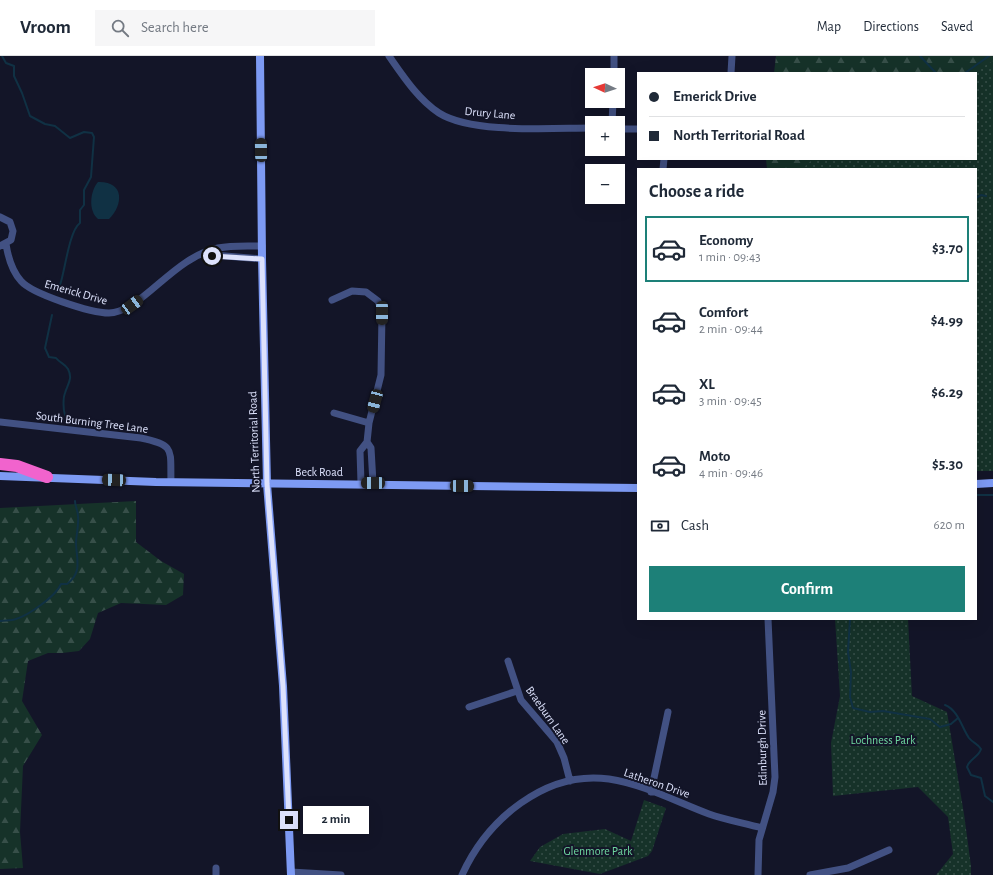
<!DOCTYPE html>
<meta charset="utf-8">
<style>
:root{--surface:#fff;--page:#f6f6f7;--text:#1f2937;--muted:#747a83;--line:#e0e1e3;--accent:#1d8078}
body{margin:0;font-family:"Alegreya Sans",sans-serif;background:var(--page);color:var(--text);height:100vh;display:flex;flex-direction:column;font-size:15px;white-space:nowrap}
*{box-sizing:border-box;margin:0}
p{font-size:13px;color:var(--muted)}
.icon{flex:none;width:22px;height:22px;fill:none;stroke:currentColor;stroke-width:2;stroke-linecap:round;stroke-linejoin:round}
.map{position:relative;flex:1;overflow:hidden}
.side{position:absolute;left:637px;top:112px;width:340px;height:452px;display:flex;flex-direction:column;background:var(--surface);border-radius:0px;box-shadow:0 4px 16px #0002}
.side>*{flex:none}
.hud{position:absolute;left:637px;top:16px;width:340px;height:88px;border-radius:0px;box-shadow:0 4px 16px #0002;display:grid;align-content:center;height:88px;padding:0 12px;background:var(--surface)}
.needle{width:26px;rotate:273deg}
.controls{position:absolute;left:585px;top:12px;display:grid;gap:8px}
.controls a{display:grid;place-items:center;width:40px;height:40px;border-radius:0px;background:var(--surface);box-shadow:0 4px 16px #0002;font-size:20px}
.end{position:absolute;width:18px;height:18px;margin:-9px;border:5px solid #dde2fc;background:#111;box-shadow:0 0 0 2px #111}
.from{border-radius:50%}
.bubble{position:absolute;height:28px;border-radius:0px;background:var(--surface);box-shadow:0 4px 16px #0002;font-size:13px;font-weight:700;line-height:28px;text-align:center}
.car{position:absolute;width:12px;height:24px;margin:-12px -6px;border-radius:5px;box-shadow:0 0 3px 1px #0007;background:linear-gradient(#222 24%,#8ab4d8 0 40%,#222 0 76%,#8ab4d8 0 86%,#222 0)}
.hud b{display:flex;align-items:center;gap:14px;height:38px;font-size:15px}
.hud b+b{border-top:1px solid var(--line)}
.hud i{width:10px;height:10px;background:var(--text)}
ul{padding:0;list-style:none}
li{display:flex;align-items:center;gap:12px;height:66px;margin:0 8px 6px;padding:0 4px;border:2px solid transparent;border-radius:0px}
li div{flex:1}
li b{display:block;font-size:15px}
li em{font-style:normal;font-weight:700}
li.current{border-color:var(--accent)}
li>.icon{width:36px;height:36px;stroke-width:1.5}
h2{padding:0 12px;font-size:18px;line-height:48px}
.pay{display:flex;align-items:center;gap:10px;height:44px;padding:0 12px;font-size:15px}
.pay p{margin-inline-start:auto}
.cta{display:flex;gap:8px;margin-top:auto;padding:8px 12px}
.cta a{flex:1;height:46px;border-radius:0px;background:var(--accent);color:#fff;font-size:16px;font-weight:700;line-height:46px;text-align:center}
header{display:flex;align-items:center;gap:24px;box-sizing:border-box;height:56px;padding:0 20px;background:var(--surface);border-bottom:1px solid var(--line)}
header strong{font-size:19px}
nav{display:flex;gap:22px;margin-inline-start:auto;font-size:14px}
.search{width:280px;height:36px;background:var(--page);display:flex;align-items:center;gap:10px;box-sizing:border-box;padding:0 14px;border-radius:0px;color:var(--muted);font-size:15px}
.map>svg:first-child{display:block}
.green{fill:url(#green-dots)}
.forest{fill:url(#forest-firs)}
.water{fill:#103144}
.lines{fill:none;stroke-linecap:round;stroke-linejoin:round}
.stream{stroke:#103144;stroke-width:2}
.street{stroke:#425183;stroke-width:7}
.secondary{stroke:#7d9af3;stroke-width:8}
.highway{stroke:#f163cd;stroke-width:12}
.route{stroke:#dde2fc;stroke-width:5}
.labels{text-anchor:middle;stroke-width:4;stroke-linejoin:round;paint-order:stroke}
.street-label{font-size:12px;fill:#dde2fc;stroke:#131528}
.park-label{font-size:12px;fill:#6fd7a0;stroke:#131528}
</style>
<header>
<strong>Vroom</strong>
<div class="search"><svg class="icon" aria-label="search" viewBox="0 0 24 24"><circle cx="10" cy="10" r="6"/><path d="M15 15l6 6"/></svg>Search here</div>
<nav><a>Map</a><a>Directions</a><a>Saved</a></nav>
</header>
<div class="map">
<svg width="993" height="819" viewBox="0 0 993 819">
<defs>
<pattern id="green-dots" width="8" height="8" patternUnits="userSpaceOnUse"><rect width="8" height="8" fill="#163229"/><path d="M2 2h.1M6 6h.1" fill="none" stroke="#374f49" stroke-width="1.8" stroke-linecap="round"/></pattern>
<pattern id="forest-firs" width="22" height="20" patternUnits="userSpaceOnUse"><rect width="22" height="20" fill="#163229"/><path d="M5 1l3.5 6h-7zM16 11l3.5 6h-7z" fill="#374f49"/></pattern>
</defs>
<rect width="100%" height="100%" fill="#131528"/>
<path class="green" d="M993,0V415H976V113H777L778,103H976V17H784Z
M835,563H908L912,640L947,656L964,758L971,810V819H936L953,798L948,761L918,731L833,740L831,687L840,640Z
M644,744L666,752L652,795L648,800L600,818L530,805L540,791L563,778L605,773L631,785Z"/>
<path class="forest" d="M776,0H993V5L972,17H774Z
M766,103H813L802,113H767Z
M136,445V486L161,505L184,518L183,539L166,549L121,547L98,557L90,583L79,595L62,597H48L28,605L22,645L42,679L23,710L20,776L23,812L0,813V452Z"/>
<path class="water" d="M98,126C124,125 124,148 109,163H98C88,155 90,135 98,126Z"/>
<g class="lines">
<path class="stream" d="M2,0L6,7L14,10V20L22,37L30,60L45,68L55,70L70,82L84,76L92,77L94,81L91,121L84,134V149L80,154V167C69,175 65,215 60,229
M920,0L936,17
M965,17L989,0
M976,142L981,139L986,140
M52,259L45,292L49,301L56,302C60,307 65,308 68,313C73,323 68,327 65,337C63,342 63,353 65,359
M976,439H993
M850,563L848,596L851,616L850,641L853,652L870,656L883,655L930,663L940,671L951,668L958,662
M0,565C5,564 11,565 16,563C29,559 56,540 61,528H67C82,517 77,505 76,488C76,479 79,470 78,460C78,455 75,450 75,445
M945,649C958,654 962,672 969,682C973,687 978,688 981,693C979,701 969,703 967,711L971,719L981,722L985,740L993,746"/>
<path class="street" d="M389,0C403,20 418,43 439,57C472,78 552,72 592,72
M731,17L732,0
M614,19V0
M612,67L613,45
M618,73H638
M663,113L664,103
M0,161L10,166L13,175L11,184L0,190
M6,188C8,201 12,215 21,225C32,238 91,257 109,257C117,257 125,253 132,249C161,229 183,200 218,192C232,189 248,190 262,190
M201,198L262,203
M332,244L352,235L366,236L378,245L382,257L381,319L369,367L367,386L360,395L361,427
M334,357L369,367
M0,366L141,382C176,389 170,394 171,426
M367,386L371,392L373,427
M508,605L521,644L557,686L564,702L570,725
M469,651L517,635
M651,736L668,656
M216,812V819
M291,816L341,819
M462,819C487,764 545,714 609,723C643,728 677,746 709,758C726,764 744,767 762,772
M758,819L759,784L773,736L775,721L768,563
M810,819L848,812L889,794"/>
<path class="secondary" d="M260,0L262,203L267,428L283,630L291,819
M0,420L156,426L638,432
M976,428L993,427"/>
<path class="highway" d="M0,408L17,410L47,421"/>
</g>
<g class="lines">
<path class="route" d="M212,200L262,203L267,428L283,630L289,764"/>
</g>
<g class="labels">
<g class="street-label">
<text transform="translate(490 57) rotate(5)" y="4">Drury Lane</text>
<text transform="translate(76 236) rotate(16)" y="4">Emerick Drive</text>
<text transform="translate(92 366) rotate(7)" y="4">South Burning Tree Lane</text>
<text transform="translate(254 386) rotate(-92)" y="4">North Territorial Road</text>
<text x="319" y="420">Beck Road</text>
<text transform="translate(548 659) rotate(55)" y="4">Braeburn Lane</text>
<text transform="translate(762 692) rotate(-91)" y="4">Edinburgh Drive</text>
<text transform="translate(657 727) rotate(19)" y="4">Latheron Drive</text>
</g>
<g class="park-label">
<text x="883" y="688">Lochness Park</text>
<text x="598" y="799">Glenmore Park</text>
</g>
</g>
</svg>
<div class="controls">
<a><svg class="needle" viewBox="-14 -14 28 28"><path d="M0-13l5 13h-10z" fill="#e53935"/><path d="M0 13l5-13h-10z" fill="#747a83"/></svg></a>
<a>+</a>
<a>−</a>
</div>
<i class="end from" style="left:212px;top:200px"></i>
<i class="end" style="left:289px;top:764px"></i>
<div class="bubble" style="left:303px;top:750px;width:66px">2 min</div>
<i class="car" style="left:261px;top:94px;rotate:359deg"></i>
<i class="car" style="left:132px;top:249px;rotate:54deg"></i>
<i class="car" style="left:382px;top:257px;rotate:180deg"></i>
<i class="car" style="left:375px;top:345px;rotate:195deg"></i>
<i class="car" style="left:114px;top:424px;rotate:272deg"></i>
<i class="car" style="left:373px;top:427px;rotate:270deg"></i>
<i class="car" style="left:462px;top:430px;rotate:91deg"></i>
<div class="hud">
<b><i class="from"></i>Emerick Drive</b>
<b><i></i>North Territorial Road</b>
</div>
<section class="side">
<h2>Choose a ride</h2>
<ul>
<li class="current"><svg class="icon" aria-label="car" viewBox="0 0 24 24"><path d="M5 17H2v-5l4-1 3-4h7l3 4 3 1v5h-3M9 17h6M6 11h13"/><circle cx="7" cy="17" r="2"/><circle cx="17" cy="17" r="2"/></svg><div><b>Economy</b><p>1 min · 09:43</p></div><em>$3.70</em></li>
<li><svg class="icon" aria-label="car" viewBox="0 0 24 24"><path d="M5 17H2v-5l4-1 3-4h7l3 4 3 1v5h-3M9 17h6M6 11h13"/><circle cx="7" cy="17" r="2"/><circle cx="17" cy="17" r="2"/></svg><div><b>Comfort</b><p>2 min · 09:44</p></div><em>$4.99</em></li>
<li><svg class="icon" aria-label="car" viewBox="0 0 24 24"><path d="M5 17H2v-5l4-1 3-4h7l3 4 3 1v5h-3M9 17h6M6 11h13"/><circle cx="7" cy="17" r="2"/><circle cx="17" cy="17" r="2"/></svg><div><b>XL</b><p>3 min · 09:45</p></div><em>$6.29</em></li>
<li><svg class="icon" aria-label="car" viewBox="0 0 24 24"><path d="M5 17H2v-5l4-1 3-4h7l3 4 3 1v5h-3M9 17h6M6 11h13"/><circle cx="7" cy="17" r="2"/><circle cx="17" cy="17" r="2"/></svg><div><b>Moto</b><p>4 min · 09:46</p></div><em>$5.30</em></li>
</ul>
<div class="pay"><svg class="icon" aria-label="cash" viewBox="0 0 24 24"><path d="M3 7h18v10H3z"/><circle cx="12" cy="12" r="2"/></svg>Cash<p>620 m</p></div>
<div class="cta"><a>Confirm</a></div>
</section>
</div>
